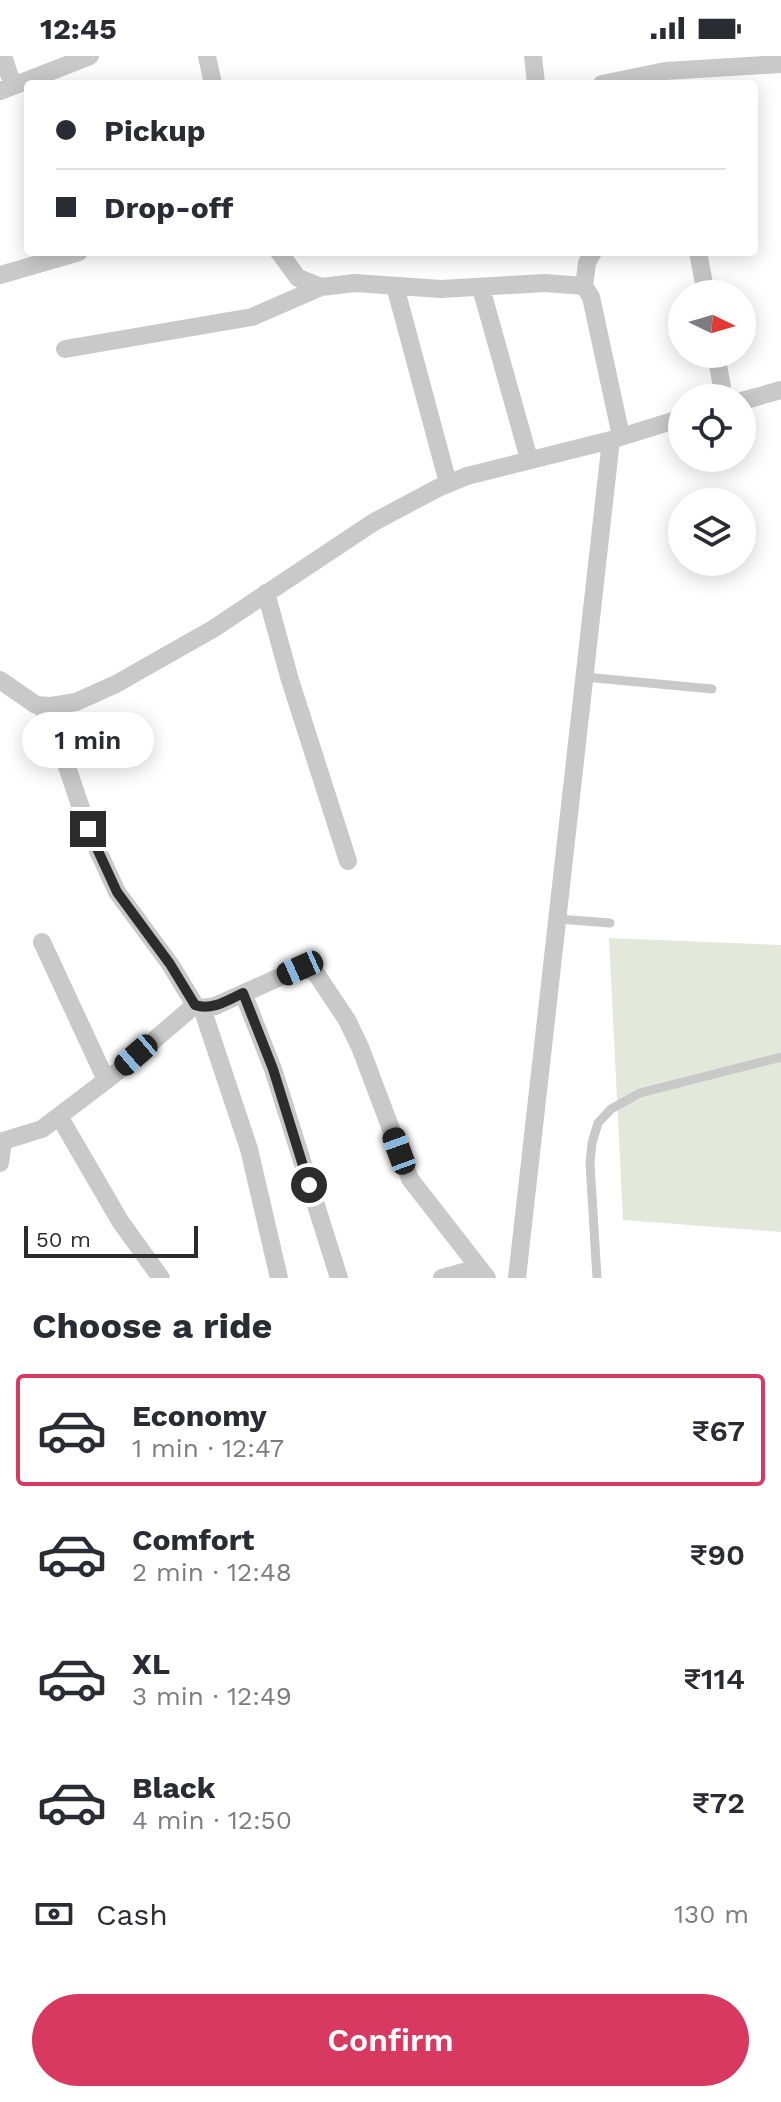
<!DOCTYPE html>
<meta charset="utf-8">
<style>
:root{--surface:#fff;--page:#f2f2f3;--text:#2b2b33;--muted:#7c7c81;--line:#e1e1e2;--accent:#d73960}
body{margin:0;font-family:"Work Sans",sans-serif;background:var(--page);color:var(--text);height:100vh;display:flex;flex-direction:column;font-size:30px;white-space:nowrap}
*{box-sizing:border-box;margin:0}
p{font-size:26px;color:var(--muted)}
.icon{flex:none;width:44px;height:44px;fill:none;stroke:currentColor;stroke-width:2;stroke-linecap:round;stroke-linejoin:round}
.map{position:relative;height:1222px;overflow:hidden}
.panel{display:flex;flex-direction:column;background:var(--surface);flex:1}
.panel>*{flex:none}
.hud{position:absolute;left:24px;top:24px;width:734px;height:176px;border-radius:8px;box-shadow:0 4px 20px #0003;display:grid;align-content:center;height:176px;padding:0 32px;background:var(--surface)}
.needle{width:52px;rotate:95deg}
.controls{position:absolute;left:668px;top:224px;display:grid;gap:16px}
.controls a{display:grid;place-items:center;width:88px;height:88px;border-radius:50%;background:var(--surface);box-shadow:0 4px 20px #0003;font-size:40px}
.scale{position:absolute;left:24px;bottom:20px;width:174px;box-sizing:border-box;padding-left:8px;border:4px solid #2c2c2c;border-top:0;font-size:22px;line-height:28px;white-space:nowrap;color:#2c2c2c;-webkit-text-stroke:6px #fff;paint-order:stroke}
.end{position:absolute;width:36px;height:36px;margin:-18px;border:10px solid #2c2c2c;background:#fff;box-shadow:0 0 0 4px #fff}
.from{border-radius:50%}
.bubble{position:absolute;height:56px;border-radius:28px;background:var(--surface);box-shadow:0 4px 20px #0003;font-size:26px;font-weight:600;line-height:56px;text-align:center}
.car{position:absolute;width:24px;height:48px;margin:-24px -12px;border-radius:10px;box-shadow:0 0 6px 2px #0007;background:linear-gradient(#222 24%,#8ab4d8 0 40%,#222 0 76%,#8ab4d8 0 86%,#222 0)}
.hud b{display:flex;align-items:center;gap:28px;height:76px;font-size:30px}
.hud b+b{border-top:2px solid var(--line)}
.hud i{width:20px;height:20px;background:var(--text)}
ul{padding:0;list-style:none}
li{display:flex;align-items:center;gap:24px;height:112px;margin:0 16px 12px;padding:0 16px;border:4px solid transparent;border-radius:8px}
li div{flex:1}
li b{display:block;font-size:30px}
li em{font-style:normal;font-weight:600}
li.current{border-color:var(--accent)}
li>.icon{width:72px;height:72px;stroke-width:1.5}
h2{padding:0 32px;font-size:36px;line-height:96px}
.pay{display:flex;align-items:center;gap:20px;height:88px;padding:0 32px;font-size:30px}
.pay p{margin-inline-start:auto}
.action{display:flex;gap:16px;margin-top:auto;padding:16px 32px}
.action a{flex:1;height:92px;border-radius:48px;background:var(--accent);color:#fff;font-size:32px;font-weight:600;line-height:92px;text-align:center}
.status{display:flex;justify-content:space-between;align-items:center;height:56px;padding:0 40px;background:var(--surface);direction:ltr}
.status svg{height:22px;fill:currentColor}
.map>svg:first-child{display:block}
.green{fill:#e4e8da}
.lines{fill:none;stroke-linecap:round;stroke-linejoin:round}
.service{stroke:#c9c9c9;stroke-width:9}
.minor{stroke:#c9c9c9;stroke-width:18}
.route{stroke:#2c2c2c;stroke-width:10}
</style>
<div class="status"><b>12:45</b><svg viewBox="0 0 49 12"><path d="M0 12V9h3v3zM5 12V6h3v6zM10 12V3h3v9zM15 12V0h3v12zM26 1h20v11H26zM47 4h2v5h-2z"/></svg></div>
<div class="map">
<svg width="781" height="1222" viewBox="0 0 781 1222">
<rect width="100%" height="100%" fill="#fff"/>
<path class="green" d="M609,882L781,889V1176L623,1164Z"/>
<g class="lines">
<path class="service" d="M585,621L712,633
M558,863L610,867
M597,1222L590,1107L592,1087L598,1067L611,1053L640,1037L781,1001"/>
<path class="minor" d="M3,0L13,30
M207,0L213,28
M533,0L536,28
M602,28L665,15L781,8
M0,35L90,0
M279,196L298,222L321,231L355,227L441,233L545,227L584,230L591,241L621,380
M698,196L706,238
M0,219L79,196
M395,230L448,427
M584,230L587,207L593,196
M481,232L529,403
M65,293L252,261L321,231
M716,298L724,342
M742,345L781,334
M266,537L290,624L348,805
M0,624L36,649L51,650L76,646L116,628L213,573L374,466L438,432L467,420L611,384L682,362
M41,650L54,672L88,773L117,836L170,908L195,949L202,952L215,950L300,912L315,916L347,964L360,991L410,1123L487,1222
M42,886L106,1024
M243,937L273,1013L339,1222
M202,952L249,1093L279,1222
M59,1060L120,1165L161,1222
M0,1086L42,1073L117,1016L195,949
M0,1107L3,1086
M442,1222L478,1212
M517,1222L611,384"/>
</g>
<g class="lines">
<path class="route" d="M88,773L117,836L170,908L195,949C212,955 228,944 243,937L273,1013L309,1129"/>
</g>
</svg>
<div class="controls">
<a><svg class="needle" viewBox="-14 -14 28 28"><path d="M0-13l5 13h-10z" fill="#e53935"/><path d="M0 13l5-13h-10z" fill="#7c7c81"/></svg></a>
<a><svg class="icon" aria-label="locate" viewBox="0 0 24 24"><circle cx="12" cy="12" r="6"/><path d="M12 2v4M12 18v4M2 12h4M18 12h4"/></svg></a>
<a><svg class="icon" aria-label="layers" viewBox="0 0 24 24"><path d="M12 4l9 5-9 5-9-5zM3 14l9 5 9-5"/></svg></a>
</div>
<div class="scale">50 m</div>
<i class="end from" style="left:309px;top:1129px"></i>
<i class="end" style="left:88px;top:773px"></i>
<div class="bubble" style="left:22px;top:656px;width:132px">1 min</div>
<i class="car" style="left:300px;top:912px;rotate:246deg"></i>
<i class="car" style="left:136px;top:999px;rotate:229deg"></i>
<i class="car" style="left:399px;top:1095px;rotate:340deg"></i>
<div class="hud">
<b><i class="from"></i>Pickup</b>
<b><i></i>Drop-off</b>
</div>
</div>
<section class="panel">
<h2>Choose a ride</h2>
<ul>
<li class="current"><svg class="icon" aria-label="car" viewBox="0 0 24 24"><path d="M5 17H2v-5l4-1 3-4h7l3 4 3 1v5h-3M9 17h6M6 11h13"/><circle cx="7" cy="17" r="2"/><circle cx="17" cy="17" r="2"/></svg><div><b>Economy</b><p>1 min · 12:47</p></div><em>₹67</em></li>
<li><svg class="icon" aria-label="car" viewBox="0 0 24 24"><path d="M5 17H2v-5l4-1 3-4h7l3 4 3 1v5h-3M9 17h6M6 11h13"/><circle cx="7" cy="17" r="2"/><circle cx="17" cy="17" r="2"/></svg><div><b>Comfort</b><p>2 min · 12:48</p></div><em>₹90</em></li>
<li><svg class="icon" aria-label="car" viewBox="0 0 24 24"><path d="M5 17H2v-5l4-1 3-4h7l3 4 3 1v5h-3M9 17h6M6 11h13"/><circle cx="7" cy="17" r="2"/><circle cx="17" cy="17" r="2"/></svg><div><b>XL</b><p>3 min · 12:49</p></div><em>₹114</em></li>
<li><svg class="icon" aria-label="car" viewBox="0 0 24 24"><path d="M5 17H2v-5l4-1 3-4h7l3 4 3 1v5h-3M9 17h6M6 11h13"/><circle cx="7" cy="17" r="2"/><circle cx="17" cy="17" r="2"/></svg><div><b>Black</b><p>4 min · 12:50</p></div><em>₹72</em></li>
</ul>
<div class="pay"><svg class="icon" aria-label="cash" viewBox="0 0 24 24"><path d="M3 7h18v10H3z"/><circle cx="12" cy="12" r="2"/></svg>Cash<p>130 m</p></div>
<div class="action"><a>Confirm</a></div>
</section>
